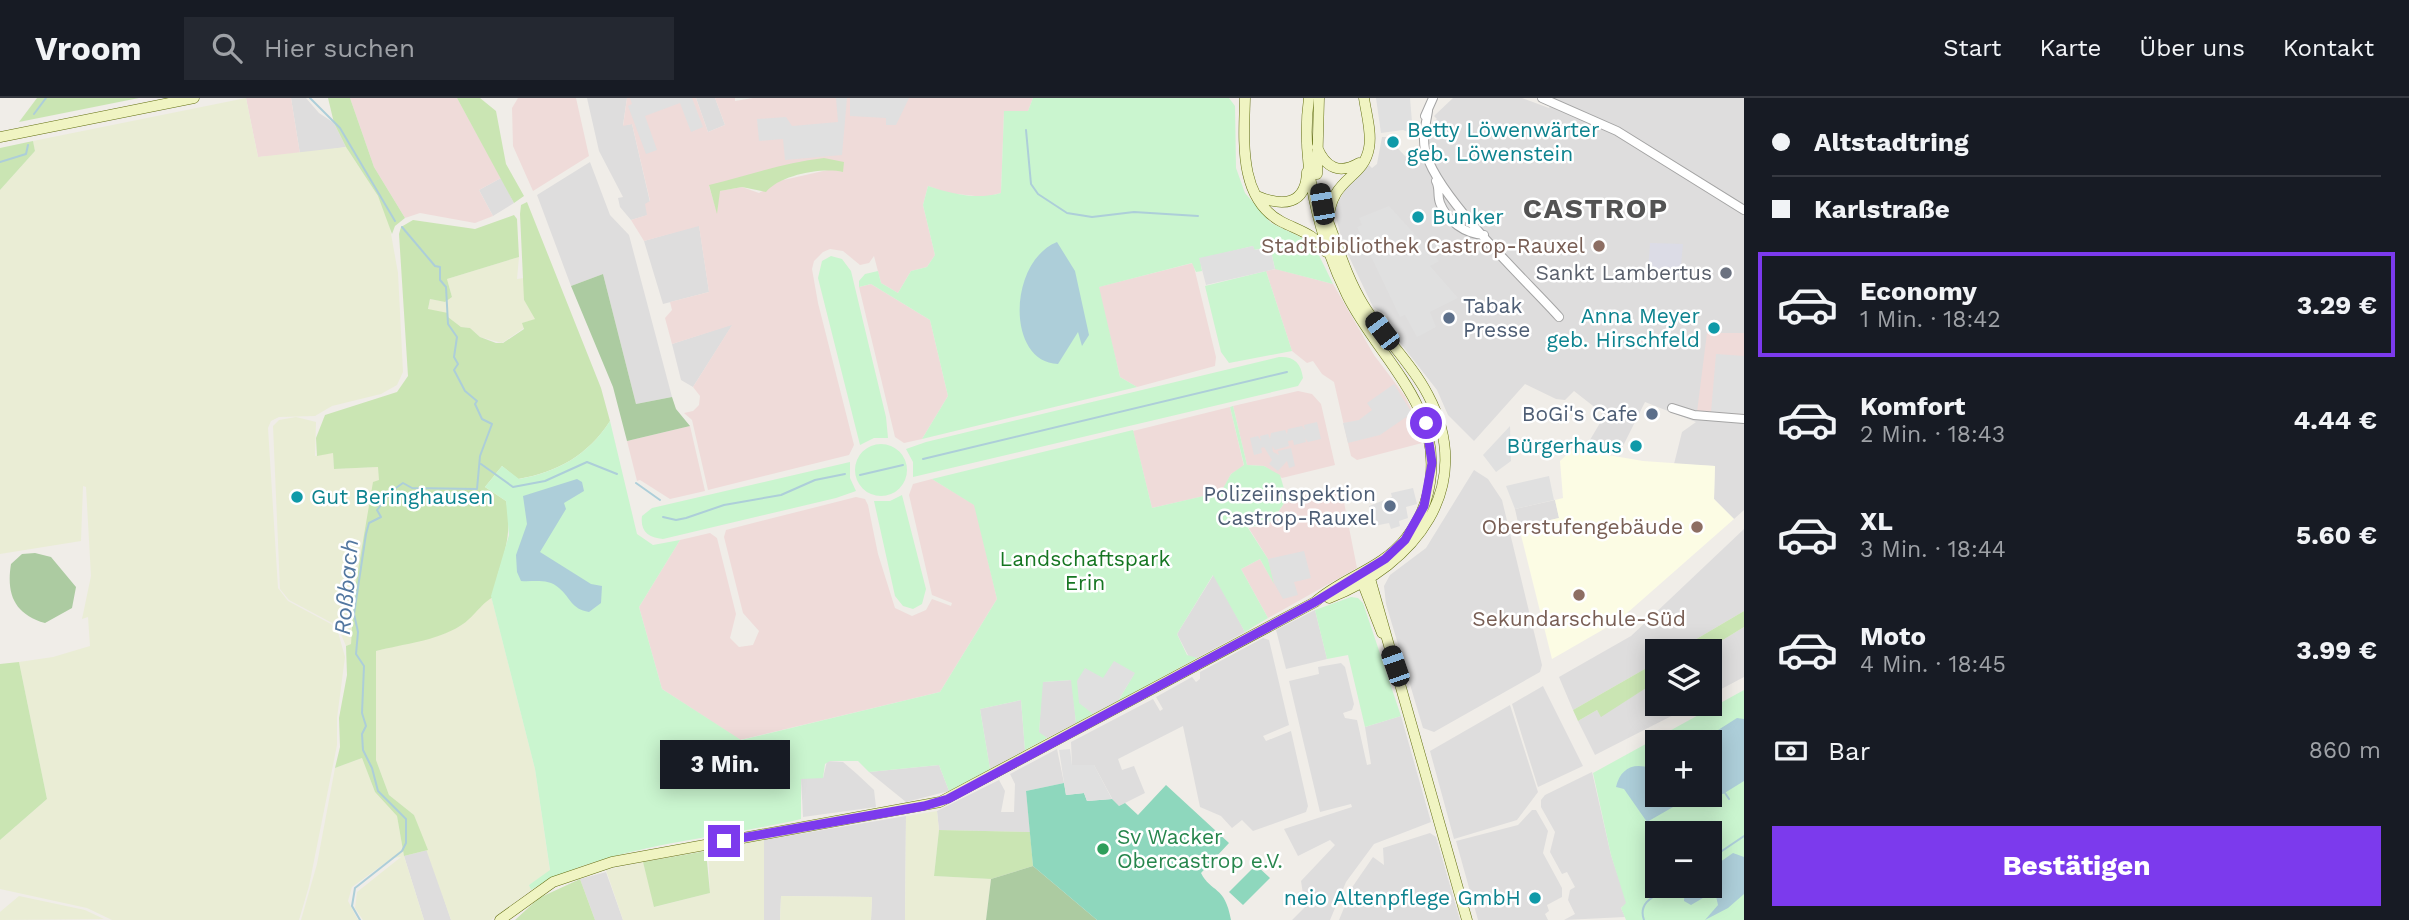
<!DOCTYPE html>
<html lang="de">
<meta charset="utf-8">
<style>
:root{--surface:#171b24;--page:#242831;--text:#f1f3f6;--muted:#9ea1a6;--line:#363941;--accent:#7c3aed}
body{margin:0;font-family:"Work Sans",sans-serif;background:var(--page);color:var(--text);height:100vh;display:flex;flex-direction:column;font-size:26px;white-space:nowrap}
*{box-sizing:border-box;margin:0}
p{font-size:23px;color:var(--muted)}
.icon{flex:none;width:38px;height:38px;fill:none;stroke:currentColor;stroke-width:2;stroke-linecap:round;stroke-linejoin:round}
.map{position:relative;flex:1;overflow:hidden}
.panel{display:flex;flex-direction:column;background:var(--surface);width:665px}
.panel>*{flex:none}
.banner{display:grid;align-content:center;height:154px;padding:0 28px;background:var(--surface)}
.controls{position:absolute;left:1645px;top:541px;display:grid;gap:14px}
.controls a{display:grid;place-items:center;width:77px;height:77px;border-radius:0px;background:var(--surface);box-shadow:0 4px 18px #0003;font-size:35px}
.end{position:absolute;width:32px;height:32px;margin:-16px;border:9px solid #7c3aed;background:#fff;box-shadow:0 0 0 4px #fff}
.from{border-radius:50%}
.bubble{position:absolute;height:49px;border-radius:0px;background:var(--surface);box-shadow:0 4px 18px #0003;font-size:23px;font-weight:700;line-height:49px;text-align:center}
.car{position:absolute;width:21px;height:42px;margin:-21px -10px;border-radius:9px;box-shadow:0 0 5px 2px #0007;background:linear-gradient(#222 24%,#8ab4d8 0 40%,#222 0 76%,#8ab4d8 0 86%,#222 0)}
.banner b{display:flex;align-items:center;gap:24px;height:66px;font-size:26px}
.banner b+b{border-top:2px solid var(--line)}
.banner i{width:18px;height:18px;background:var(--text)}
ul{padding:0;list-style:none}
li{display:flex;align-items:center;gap:21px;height:105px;margin:0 14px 10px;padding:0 14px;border:4px solid transparent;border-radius:0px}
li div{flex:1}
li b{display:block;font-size:26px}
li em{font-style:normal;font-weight:700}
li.selected{border-color:var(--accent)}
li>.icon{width:63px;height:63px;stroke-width:1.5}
.pay{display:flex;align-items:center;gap:18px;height:77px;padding:0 28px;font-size:26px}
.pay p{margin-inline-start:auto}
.button{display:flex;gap:14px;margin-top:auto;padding:14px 28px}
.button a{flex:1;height:80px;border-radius:0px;background:var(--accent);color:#fff;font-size:28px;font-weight:700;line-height:80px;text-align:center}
header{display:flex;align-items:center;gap:42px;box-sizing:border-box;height:98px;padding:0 35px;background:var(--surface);border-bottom:2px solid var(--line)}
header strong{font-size:33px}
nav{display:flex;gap:38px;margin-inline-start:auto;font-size:24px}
.search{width:490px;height:63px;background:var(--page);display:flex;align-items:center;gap:18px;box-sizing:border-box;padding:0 24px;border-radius:0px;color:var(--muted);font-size:26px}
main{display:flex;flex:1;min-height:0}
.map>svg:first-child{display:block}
.residential{fill:#dedddd}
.commercial{fill:#efdbd9;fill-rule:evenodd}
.education{fill:#fcfce4}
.farmland{fill:#eaedd5}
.grass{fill:#cae5b3}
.forest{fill:#accba1}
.park{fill:#caf5cf;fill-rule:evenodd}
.pitch{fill:#8ed7bd}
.parking{fill:#e0e0e0}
.plaza{fill:#dcdce6}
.water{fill:#adced9}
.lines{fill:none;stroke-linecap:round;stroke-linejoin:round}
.stream{stroke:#adced9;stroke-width:2}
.tertiary-casing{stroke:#a4a4a4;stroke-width:10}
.secondary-casing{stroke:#626f10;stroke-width:11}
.tertiary{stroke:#fff;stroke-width:8}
.secondary{stroke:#f0f4c2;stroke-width:10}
.route{stroke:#7c3aed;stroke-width:9}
.culture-dot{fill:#0f9aa8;stroke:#fff;stroke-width:2.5}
.education-dot{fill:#8d6e63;stroke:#fff;stroke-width:2.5}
.worship-dot{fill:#6b7280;stroke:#fff;stroke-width:2.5}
.service-dot{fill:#5c6f8a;stroke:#fff;stroke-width:2.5}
.leisure-dot{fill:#2e9e5b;stroke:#fff;stroke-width:2.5}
.labels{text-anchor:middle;stroke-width:5;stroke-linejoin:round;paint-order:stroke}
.culture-label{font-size:21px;fill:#0d838f;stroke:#fff;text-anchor:start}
.education-label{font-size:21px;fill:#785e54;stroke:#fff;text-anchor:end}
.worship-label{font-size:21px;fill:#5b616d;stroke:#fff;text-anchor:end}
.service-label{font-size:21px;fill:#4e5e75;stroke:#fff;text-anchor:end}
.park-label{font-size:21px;fill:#167622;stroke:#fff}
.leisure-label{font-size:21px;fill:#27864d;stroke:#fff;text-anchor:start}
.water-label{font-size:23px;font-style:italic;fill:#5277a0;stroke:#fff}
.district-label{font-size:28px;font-weight:bold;letter-spacing:2px;fill:#535353;stroke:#fff}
</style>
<header>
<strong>Vroom</strong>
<div class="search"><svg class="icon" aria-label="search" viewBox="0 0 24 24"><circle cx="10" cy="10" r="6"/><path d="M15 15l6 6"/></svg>Hier suchen</div>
<nav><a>Start</a><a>Karte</a><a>Über uns</a><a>Kontakt</a></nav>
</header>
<main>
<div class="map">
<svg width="1744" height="822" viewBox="0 0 1744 822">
<rect width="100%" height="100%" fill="#f0ede8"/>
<path class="residential" d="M291,0H306L319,15L334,25L346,49L300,56Z
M587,0H627L623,27L632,26L650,104L646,107L648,117L631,122L620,109L618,100L623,99L599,53Z
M696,0H715L725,27L708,34Z
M1453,0H1522L1549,10L1554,0H1744V412L1734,421L1714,401L1715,368L1674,366L1682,334L1696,324L1645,304L1619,356L1584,352L1600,325L1603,308L1601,306L1597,311L1574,293L1565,302L1556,301L1525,286L1474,343L1448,317L1437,292L1394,237L1386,217L1373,209L1343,146L1334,112L1346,90L1369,67L1372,70L1377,66L1382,39H1387L1406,59L1428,44L1430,27L1437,21L1434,18Z
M590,64L610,117L629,137L672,299L636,306L603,176L571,188L537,97Z
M501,80L514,105L493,118L479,92Z
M699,127L709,194L663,206L644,143Z
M733,226L693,289L681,282L672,246Z
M1474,372L1488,381L1502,402L1542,567L1540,574L1434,634L1423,630L1386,506L1384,488L1390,477L1426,450Z
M1555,402L1559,420L1519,429L1515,411Z
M1744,431V513L1676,553H1657V564L1573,612L1559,579L1631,538Z
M1214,476L1245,534L1197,560L1189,559L1177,536Z
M1315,512L1327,561L1286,571L1276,532Z
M1744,529V579L1710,597V553H1705Z
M1263,540L1269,542L1289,627L1263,638L1266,643L1291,633L1308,708L1306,714L1253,733L1242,722L1232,730L1221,718L1200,709L1183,628L1118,661L1122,672L1134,668L1145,695L1119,708L1115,706L1094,667H1072L1071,644L1153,601L1160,613L1163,611L1156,599L1192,579L1196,584L1200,581V574Z
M1341,565L1345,569L1354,606L1352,612L1343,615L1345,620L1357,622L1367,667L1371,666L1365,629L1401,618L1431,724L1374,746L1346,784L1330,822H1292L1305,809L1301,783L1335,747L1330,742L1298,758L1284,731L1352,709L1351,706L1320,714L1289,583L1319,576L1318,569Z
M1072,582L1076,625L1047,640L1039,635L1042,584Z
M1657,583V606H1695L1595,657L1578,623L1597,612L1601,618Z
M1543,588L1583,668L1538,689L1512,606Z
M1021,602L1025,652L990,671L980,611Z
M1510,607L1538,694L1517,722L1454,741L1430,653Z
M1057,651L1064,685L1026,693L1030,734L939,732L937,713L999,682L1005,693L1001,714H1014L1015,686L1010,676Z
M827,663L843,664L857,676L874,692L876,709L803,719L801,680H823Z
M939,667L949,693L906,704L869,674Z
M1592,674L1611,757L1627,805L1621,810L1625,819L1564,822L1575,816L1568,802L1570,792L1575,789L1567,774L1562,776L1550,754L1555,734L1541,709V702L1545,697Z
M1532,712H1536L1548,733L1543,755L1562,790V799L1547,807L1549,813L1545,816L1548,822H1478L1456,743L1518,727Z
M906,718L905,822H871L872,799L781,798L780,822H764V742Z
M1430,735L1436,739L1460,822H1339L1353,788L1373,759L1384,767L1383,750Z
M428,752L451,822H424L404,758Z
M606,774L623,822H595L580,781Z"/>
<path class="commercial" d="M246,0H291L300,56L258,59Z
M350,0H457L501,80L479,92L493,118L475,125L420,115L405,120L374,69Z
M518,0H576L589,58L533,93L513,48L512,10Z
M627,0H696L708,34L725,27L715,0H735V3L753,0H1033L1028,13L1004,14L1001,95L985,99L947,95L928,88L923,107L935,157L927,169L911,173L898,195L881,185L874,158L869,165L860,167L843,153L830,151L823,154L814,163L812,171L818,205L854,347L849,357L708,392L692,322L684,315L693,313L699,307L700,298L693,289L732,227L672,246L665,220L672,212L670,204L709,194L699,128L644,143L631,122L647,117L645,106L650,103L632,26L623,28ZM844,65L832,71L779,83L759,95L742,89L719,93L717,114L709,88L771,73Z
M1193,165L1216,259L1215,268L1137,289L1120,279L1098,189Z
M1276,171L1333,186L1374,257L1405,298L1418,326L1422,345L1357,362L1351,358L1334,284L1322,276L1313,263L1307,265L1292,253L1266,173Z
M871,186L930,222L948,298L922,341L904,345L895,339L859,189Z
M1707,235H1744V316L1697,314Z
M1298,293L1312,296L1321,306L1335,367L1282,380L1264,368L1247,367L1233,308Z
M1230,309L1244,368L1231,376L1222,394L1152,410L1133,333Z
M690,328L705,393L670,401L640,382L637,383L627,343Z
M932,381L975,407L997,501L940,594L740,642L662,591L639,509L680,442L710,435L717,440L736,516L730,540L739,549L753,547L759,533L743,515L724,439L726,432L856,399L865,401L868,407L878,456L895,510L912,518L926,512L932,501L951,508L952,505L932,497L909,397L913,386Z
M1338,389H1341L1357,470L1268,520L1241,471L1260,461L1272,482L1268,461L1248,429H1258L1272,423L1287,401Z"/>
<path class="education" d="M1573,351L1643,363L1715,368L1714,401L1734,421L1618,523L1552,561L1519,429L1559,420L1555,402L1563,400L1560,363Z"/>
<path class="farmland" d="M246,0L258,59L346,49L378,98L388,119L398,175L403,274L397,287L381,296L332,308L315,318L279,319L271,323L268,330L278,490L288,503L331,526L338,534L345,559L337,620V647L309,788L299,822H112L87,810L0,791V742L47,701L19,564L53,559L90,548L88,519L82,521L91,478L86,389L83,388L81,443L0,456V92L35,53L33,43Z
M519,159L517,181L524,180V202L536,221L523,225L524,230L502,245L480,239L470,230L461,229L448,219L428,212L430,201L445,204L452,199L447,181Z
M296,319L316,324L315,358L333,354L334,371L378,369L384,381L365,438L354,496L351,546L346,548L340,534L332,525L289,502L280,491L273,328L279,322Z
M491,498L535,671L550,773L529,787L531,792L491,822H451L414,717L389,697L376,662V553L441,537L460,528Z
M362,660L375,694L397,718L404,758L424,822H363L355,810L357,794L401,759L392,760L352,789L348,803L358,822H301L317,766L335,670Z
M937,713L939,732L934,778L991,781L986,822H905L906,718Z
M764,739V822H623L606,772L643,764L655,809L710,795L708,751Z
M19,798L85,812L104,821L0,822V814Z
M781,798L872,799L871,822H780Z"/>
<path class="grass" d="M37,0H139L19,24Z
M328,0H350L374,69L405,120L395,128L392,136L378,98L346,49L334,25Z
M457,0H480L496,13L506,66L524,98L514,105Z
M33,43L35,53L0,92V50Z
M824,60L844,64L843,74C822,69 780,77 766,94L742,89L720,93L717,116L709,87C748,77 784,65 824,60Z
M527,104L601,290L610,323C588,357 558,374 518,381L502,368L485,389L506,403C512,431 506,453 497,479L503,496C483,499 477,518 460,528C436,543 403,546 376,553V662L389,697L414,717L428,752L404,758L397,718L375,694L362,660L335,670L340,649L339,620L347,577L346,548L351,546L354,496L373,384L379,382L378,369L334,371L333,355L317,358L316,340L325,317L397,294L408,278L399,136L401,129L413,122L475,131L514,117L517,121L519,159L447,181L452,199L445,204L430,201L428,211L448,215V219L461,229L470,230L480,239L496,245H503L524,231L522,225L535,221L524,202L520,116L521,107Z
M1744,513V529L1705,553H1676Z
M19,564L47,701L0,742V566Z
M1657,564V583L1601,619L1597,612L1578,623L1573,612Z
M939,732L1030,734L1033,768L991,781L934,778Z
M706,753L710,795L654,809L643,764Z
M580,781L595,822H515L539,800Z"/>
<path class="forest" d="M603,176L636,306L672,299L676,311L690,328L627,343L613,289L571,188Z
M35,455L51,459L76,489L72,510L45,525C15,516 6,497 11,466L22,456Z
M1033,768L1097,822H986L991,781Z"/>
<path class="park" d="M1033,0H1229L1235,8L1236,70L1245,95L1271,125L1313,145L1333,186L1275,171L1270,149L1254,152L1253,148L1200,161L1202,173L1196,174L1192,165L1099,189L1120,279L1137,289L922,341L948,298L930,222L871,186L859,189V183L865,176L878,173L881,185L898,195L911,173L927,169L935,157L923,107L928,88C952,96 976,102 1001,95L1004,13H1028Z
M831,158L842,161L851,173L886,319L888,340H874L860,347L818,180L822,163Z
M1266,173L1292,253L1229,265L1221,254L1205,188Z
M1279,259C1294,258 1301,265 1303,280L1298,288L913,379V364L906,351L926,344Z
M1233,308L1247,367L1264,368L1280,377L1287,401L1272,423L1248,430L1268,461L1274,486L1260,461L1241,471L1268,520L1245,534L1213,477L1177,536L1187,557L1197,560L1118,603L1134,576L1092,613L1093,616L1076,625L1071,582L1043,584L1039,634L1047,640L1025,652L1021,602L980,611L990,671L949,693L939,667L869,674L858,663H830L825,666L823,680L801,681V721C717,741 604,747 531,792L529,787L550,772L535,671L491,498L509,437L506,403L485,389L502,368L519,381C558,374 588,357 610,323L637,436L653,447L680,442L639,509L662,591L741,642L940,594L997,501L974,407L932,381L1133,332L1152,410L1221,394L1231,376L1244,367L1230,309Z
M855 372a26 26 0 1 1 52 0a26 26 0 1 1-52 0Z
M850,364V380L856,393L836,400L663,441C648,440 640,433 642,418L652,410Z
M902,397L926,491L922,506L913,511L903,508L895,498L874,403H890Z
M1351,499L1358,500L1363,505L1401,618L1365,629L1348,557L1327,561L1315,512Z
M1744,592V822H1626L1621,810L1626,805L1611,757L1593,675ZM1657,644H1710V696H1657ZM1657,735H1710V788H1657Z"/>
<path class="pitch" d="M1064,685L1066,697L1084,695L1087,703L1112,701L1119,708L1125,705L1138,717L1166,687L1229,745L1201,775C1211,795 1225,787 1231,822H1097L1033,768L1026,693Z
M1256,767L1270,780L1243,807L1229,794Z"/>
<path class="parking" d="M630,0H692L703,29L691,34L680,5L645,18L657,52L646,56L628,8L632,6Z
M836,0H847L842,57L785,62L783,41L759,43L757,21L786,19L792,28L838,24Z
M850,0H909L896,27H886V20L850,18Z
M1376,0H1410L1413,36L1403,32L1381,35Z
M1389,108L1439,163L1430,168L1458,200L1430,214L1436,229L1417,239L1405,217L1400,219L1357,129L1362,127L1359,120Z
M1253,148L1255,152L1270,149L1275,171L1206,187L1199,160Z
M1716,256L1744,258V316L1711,314Z
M1394,286L1412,315L1380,337L1348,345L1343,325L1359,322L1372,312L1367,305Z
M1317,324L1321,341L1308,344L1305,340L1306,344L1294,347L1293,342L1288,343L1289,348L1275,352L1272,348L1273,354L1279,357L1278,353L1291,350L1295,368L1289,370L1287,363L1278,373L1269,366L1272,362L1264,349L1261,350L1262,355L1254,357L1250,340L1258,338L1261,343L1260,338L1268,336L1270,341L1271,335L1285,332L1287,336L1288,331L1302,328L1305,332L1304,327Z
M1510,328L1511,363L1496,374L1483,357Z
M1549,378L1554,402L1515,411L1506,388Z
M1413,390L1417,406L1406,409L1408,420L1399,423L1400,428L1391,431L1389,425L1374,428L1369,408L1392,399L1391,395Z
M1304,453L1311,480L1294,484L1298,497L1283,501L1274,485L1268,461Z
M1114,563L1135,575L1118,603L1093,616L1079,605L1077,583L1085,570L1103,580Z
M1070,651L1072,667H1094L1112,701L1087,703L1084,695L1066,697L1059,652Z"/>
<path class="plaza" d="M1650,145L1683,146L1680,177L1648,176Z"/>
<path class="water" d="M1057,144L1075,173L1089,237L1082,248L1078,234L1058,266C1006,264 1008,164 1057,144Z
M577,381L582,384L584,393L564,405L566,411L540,454L591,486L602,488L601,505L589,514C571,511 571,500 559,490C548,480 534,484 521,483L517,474L516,457L527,426L523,398Z
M1737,620L1744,621V683L1723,696L1716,695L1692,708L1680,705L1647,724L1624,691L1616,689C1620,671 1633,664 1650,670L1657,665V696H1710V644H1691L1704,641Z
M1733,755L1744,759V796L1728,810L1705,822L1718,807L1716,798L1708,797L1691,807L1684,803L1685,789L1710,788V771Z"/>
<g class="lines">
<path class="stream" d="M310,0L340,30L395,123
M34,16L46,0
M1026,32L1031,86L1038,96L1067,115L1092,119L1134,114L1198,118
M0,64L26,56L28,47
M923,361L1287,274
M481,366L513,389L545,383L587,364L617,376
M860,377L903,367
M636,385L660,402
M663,419L676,422L686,420L724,407L781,397L815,382L845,376
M1725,695L1729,701
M1710,761L1744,738
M360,822L352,808L355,790L402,753L406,745V721L378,693L372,670L363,652L362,636L366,628L362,615L364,568L356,556L358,534L354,516L366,436L369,425L381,419L377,412L393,392L403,385L412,390L477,391L480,358L492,326L482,321L475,306L477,303L465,293L454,272L458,266L454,259L457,239L448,226L446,189L440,182V169L435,168L402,129
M1644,822C1637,803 1657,797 1671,788"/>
<defs>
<path id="tertiary" d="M1542,0L1617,33L1744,112
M1428,13C1426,26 1422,38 1425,51C1433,96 1526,182 1559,219
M1425,18L1433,0
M1436,83C1440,90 1437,97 1440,105C1447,123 1465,136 1484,137
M1672,310L1694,317L1744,321"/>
<path id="secondary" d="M1245,0C1244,42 1238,101 1282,124C1300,133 1315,136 1326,154
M0,39L194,0
M1317,49C1326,71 1340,76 1359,65
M1317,76L1319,0
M1257,98C1283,109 1306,107 1307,74
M1326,118C1338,148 1346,178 1363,206C1382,238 1411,264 1428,297C1477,389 1415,467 1329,500
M1328,125C1331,77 1363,83 1369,50C1372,34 1366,15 1364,0
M1369,477L1467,822
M1361,481L1382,535
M500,822L553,784L612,764L940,704L1315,504C1343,479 1382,471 1406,440C1421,421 1429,400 1431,376C1437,302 1377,258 1347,197C1319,140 1300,64 1309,0"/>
</defs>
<use href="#tertiary" class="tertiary-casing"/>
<use href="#secondary" class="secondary-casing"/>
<use href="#tertiary" class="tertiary"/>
<use href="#secondary" class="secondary"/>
</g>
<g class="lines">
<path class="route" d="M724,743L924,708L948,701L1315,504L1385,461L1405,442L1424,408L1432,365L1426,325"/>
</g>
<g class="culture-dot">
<circle cx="1393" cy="44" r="7"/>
<circle cx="1418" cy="119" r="7"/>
<circle cx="1714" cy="230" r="7"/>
<circle cx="1636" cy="348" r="7"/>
<circle cx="297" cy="399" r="7"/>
<circle cx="1535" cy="800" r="7"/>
</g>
<g class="education-dot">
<circle cx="1599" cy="148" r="7"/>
<circle cx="1697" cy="429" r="7"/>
<circle cx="1579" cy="497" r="7"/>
</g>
<circle class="worship-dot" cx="1726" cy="175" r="7"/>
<g class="service-dot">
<circle cx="1449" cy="220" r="7"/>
<circle cx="1652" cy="316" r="7"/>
<circle cx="1390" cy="408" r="7"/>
</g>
<circle class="leisure-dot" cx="1103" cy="751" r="7"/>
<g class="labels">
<g class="culture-label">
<text x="1407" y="39">Betty Löwenwärter<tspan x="1407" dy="24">geb. Löwenstein</tspan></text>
<text x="1432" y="126">Bunker</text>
<text x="1700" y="225" text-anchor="end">Anna Meyer<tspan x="1700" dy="24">geb. Hirschfeld</tspan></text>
<text x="1622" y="355" text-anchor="end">Bürgerhaus</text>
<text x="311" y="406">Gut Beringhausen</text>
<text x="1521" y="807" text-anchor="end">neio Altenpflege GmbH</text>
</g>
<g class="education-label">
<text x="1585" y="155">Stadtbibliothek Castrop-Rauxel</text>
<text x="1683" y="436">Oberstufengebäude</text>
<text x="1579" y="528" text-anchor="middle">Sekundarschule-Süd</text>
</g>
<g class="worship-label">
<text x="1712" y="182">Sankt Lambertus</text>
</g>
<g class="service-label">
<text x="1463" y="215" text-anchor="start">Tabak<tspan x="1463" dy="24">Presse</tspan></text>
<text x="1638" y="323">BoGi's Cafe</text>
<text x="1376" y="403">Polizeiinspektion<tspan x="1376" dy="24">Castrop-Rauxel</tspan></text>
</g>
<g class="park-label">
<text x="1085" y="468">Landschaftspark<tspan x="1085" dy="24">Erin</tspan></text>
</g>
<g class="leisure-label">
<text x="1117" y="746">Sv Wacker<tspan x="1117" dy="24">Obercastrop e.V.</tspan></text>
</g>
<g class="water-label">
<text transform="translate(346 489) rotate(-85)" y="8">Roßbach</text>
</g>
<g class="district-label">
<text x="1596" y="120">CASTROP</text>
</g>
</g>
</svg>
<div class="controls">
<a><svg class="icon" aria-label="layers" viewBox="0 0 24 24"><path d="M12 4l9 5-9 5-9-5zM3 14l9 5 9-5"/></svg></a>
<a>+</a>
<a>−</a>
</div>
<i class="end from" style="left:1426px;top:325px"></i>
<i class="end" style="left:724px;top:743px"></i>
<div class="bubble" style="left:660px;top:642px;width:130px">3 Min.</div>
<i class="car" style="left:1322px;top:106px;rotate:350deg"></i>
<i class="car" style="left:1382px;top:233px;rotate:323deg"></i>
<i class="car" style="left:1395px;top:568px;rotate:341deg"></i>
</div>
<section class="panel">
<div class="banner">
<b><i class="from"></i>Altstadtring</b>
<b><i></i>Karlstraße</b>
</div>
<ul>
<li class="selected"><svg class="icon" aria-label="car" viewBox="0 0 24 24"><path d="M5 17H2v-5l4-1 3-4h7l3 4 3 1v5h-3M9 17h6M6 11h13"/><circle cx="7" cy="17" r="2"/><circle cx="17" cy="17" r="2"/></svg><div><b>Economy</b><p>1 Min. · 18:42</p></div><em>3.29 €</em></li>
<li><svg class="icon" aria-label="car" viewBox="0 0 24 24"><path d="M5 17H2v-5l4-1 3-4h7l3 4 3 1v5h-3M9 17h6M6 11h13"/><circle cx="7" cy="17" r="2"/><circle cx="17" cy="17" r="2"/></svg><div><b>Komfort</b><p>2 Min. · 18:43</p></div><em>4.44 €</em></li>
<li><svg class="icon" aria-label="car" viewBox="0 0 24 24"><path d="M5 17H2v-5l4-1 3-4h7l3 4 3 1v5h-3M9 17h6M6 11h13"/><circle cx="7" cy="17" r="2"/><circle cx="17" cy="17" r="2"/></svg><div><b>XL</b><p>3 Min. · 18:44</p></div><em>5.60 €</em></li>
<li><svg class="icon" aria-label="car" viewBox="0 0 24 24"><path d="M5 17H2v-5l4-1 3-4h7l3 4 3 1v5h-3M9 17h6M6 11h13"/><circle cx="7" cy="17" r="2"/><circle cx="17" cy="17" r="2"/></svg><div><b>Moto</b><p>4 Min. · 18:45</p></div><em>3.99 €</em></li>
</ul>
<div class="pay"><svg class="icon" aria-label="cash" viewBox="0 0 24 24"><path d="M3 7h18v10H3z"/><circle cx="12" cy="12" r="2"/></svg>Bar<p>860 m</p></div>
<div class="button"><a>Bestätigen</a></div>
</section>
</main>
